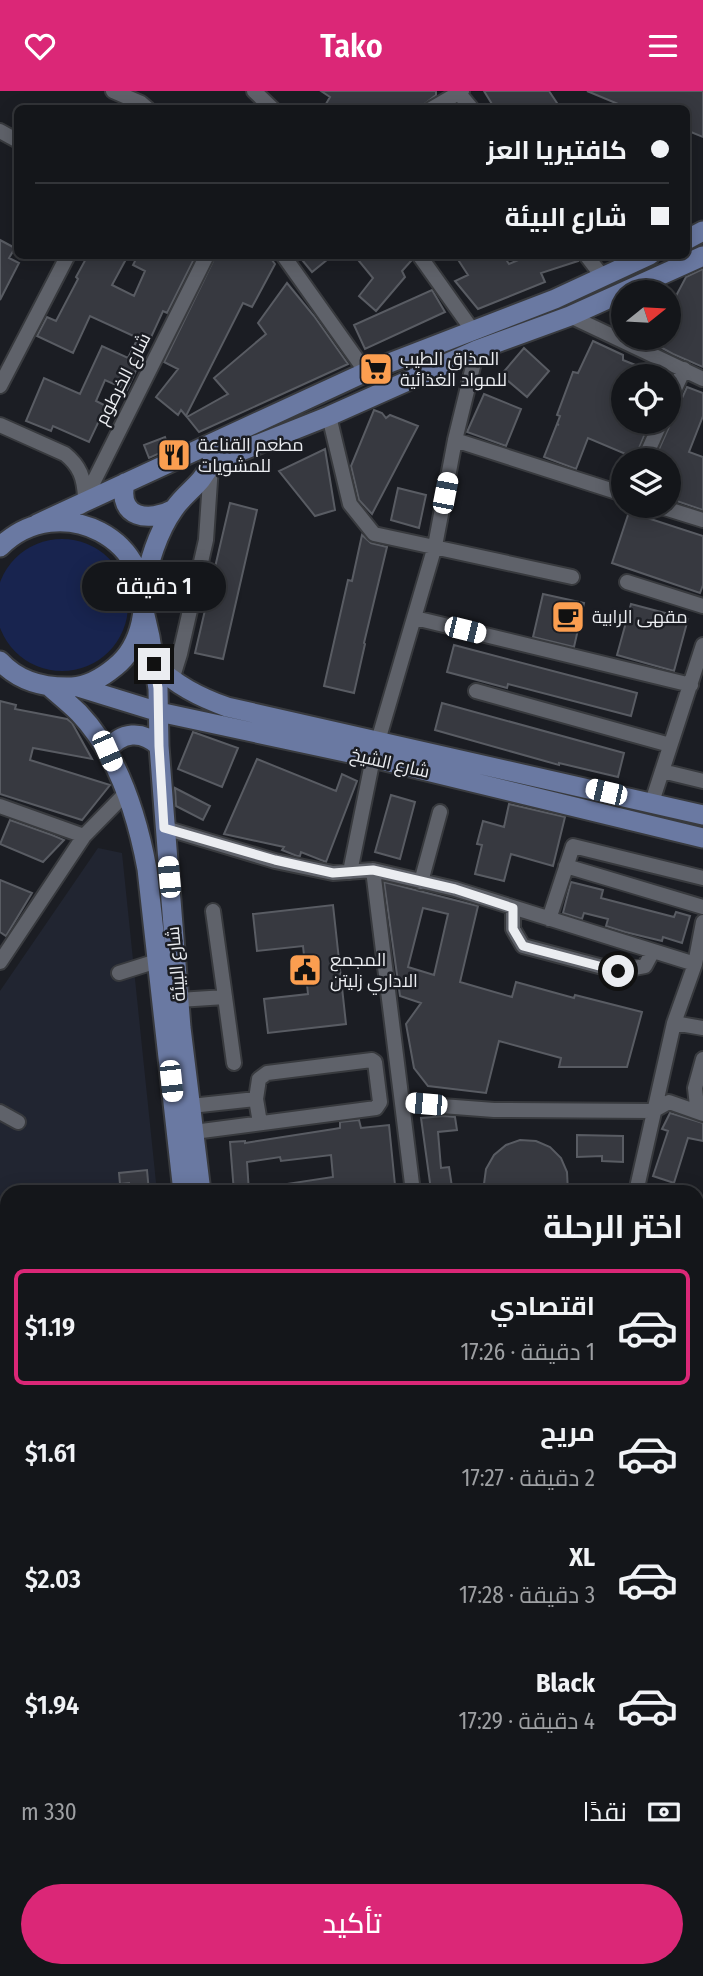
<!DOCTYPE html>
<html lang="ar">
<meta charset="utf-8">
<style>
:root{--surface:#14161a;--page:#212327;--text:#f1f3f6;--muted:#9d9fa2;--line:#333539;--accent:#db2777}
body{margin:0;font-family:"Fira Sans Condensed",Cairo,sans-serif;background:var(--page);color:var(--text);direction:rtl;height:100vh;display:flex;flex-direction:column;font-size:26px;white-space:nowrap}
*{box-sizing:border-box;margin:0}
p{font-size:23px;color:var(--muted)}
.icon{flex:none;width:38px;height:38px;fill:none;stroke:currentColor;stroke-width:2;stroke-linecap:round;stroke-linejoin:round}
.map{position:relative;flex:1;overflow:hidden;direction:ltr}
.details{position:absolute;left:0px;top:1094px;width:704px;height:793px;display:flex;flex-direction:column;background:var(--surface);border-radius:21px 21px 0 0;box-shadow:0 4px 18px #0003,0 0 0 2px var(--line);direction:rtl}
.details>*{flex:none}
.banner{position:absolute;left:14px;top:14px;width:676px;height:154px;border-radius:10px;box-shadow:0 4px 18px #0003,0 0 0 2px var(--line);direction:rtl;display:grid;align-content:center;height:154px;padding:0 21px;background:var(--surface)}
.needle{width:46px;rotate:72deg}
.controls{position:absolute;left:611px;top:189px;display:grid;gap:14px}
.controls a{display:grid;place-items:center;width:70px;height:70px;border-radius:50%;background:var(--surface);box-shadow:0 4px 18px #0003,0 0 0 2px var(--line);font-size:35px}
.end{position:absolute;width:32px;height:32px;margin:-16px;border:9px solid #ebedf1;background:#111;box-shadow:0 0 0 4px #111}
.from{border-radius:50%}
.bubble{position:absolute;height:49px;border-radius:24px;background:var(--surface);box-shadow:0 4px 18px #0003,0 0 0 2px var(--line);font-size:23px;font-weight:600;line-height:49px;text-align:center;direction:rtl}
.car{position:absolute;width:21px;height:42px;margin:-21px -10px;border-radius:9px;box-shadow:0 0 5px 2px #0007;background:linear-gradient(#fff 24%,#345 0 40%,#fff 0 76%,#345 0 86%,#fff 0)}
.banner b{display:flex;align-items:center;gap:24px;height:66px;font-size:26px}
.banner b+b{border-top:2px solid var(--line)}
.banner i{width:18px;height:18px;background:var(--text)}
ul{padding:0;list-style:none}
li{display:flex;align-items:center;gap:21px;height:116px;margin:0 14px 10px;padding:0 7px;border:4px solid transparent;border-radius:10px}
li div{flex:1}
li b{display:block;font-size:26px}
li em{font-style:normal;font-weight:600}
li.current{border-color:var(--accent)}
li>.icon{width:63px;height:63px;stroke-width:1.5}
h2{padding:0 21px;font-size:32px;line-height:84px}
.pay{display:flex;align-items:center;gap:18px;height:77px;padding:0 21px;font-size:26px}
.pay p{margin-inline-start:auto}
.primary-button{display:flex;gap:14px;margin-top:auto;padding:14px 21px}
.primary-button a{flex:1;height:80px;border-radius:42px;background:var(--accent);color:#fff;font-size:28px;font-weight:600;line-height:80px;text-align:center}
header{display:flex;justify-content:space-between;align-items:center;height:91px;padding:0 21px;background:var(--accent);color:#fff;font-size:32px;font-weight:600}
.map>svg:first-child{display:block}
.built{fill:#212531}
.green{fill:#18244f}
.building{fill:#373940;stroke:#595c63;stroke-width:2;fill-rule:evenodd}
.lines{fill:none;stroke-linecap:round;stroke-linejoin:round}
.minor-casing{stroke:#383a3e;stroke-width:18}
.major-casing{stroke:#383a3e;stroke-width:23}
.minor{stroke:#5f626a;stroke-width:14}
.major{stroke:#6a79a2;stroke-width:19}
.route{stroke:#ebedf1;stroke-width:9}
.labels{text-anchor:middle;stroke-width:5;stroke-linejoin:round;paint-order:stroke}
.poi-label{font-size:18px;fill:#ebedf1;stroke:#1b1d23;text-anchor:start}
.street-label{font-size:18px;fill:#ebedf1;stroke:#1b1d23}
</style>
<header><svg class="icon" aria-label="menu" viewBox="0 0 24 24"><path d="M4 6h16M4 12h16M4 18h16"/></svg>Tako<svg class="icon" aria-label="heart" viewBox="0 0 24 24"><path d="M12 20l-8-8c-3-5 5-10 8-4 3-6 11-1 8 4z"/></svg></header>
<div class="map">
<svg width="703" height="1885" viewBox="0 0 703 1885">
<rect width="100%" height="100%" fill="#1b1d23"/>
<path class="built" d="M98,757L122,762L157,1101H7V1134L0,1130V900Z"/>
<path class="green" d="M-4 514a66 66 0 1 1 132 0a66 66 0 1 1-132 0Z"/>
<path class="building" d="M321,0H436V4L418,18H323L330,6Z
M484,0H549L561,18H495Z
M587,0H703V46L686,39V18H630Z
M0,149L15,157L9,167L19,172L0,209Z
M88,164H115L125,170L112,194L134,205L145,180L133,174L138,164H196L167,222L163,220L127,299L105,289L96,310L106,315L89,351L53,335L51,340L26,330L44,287L80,303L102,255L128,267L138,247L90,225L73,262L37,245L47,226L56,230L78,188L76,186Z
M216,164H268L275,173L252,216L243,212L186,325L181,319L178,324L156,306L178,278L164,271Z
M298,164H333L312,181Z
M354,164H409L411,170L402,180L405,186L376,220L359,205L373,187Z
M455,164H503L509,173L530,164H576L578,170L541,182L545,191L478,218L455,190L468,184Z
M703,178V276L673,263L644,247H668V220L686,186Z
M287,192L314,225L348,273L199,341L187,326L228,303L214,287L266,243L258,232Z
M432,199L445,221L365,258L354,234Z
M593,250L623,264V269L663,285H623V331H643L649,333L635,367L588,347L576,378L544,366L557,333L559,334L557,333L560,325L557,324L573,281L578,282Z
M524,257L549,280L527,306L501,284Z
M687,296L703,302V325L689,361L703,366V419L668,407V369H654Z
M484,303L521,318L506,355L467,341Z
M374,319L382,322L386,327L390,324L418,335L372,423L359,409L351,375Z
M165,346L169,358L149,367L144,354Z
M325,358L335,419L315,425L279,380Z
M398,397L426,404L419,437L391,429Z
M230,412L257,419L223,568L195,562Z
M629,421L703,445V494L700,502L612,472Z
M362,444L371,452L387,456L364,552L365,553L354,602L324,595L348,489L352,490Z
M543,503L584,512L574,556L533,546Z
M631,513L688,528L674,580L617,564Z
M454,554L637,602L631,625L508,593L507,597L447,581Z
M0,610L16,614L15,618L67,628L72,632L92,668L33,657L30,669L110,694L82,729L0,703Z
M442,612L624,662L618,686L559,672V674L435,639Z
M193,641L238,657L222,696L178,678Z
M257,668L336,700L342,683L357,690L326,771L301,761L300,765H297L282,759L284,756L224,743Z
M175,697L210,715L203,729L176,715Z
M391,704L415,711L400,768L375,761Z
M509,713L565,726L553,775L511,763L504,790L475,783L482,754L477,753L483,730L504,736Z
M10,729L52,744L64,749L43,771L0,753Z
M0,789L32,802L6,845L0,841Z
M384,791L478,815L460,891L512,906L516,891L574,907L575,904L642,921L627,976H559L561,967L499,950L486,1002L428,995L414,977L406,933L421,912L400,905ZM423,817L448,823L434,884L408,876Z
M571,791L603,799L601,807L674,826L676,821L690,825L682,852L663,846L662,850L625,841L606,835L608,828L584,822L582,828L563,822Z
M333,814L346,933L268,942L264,908L308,903L303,855L257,860L253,823Z
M670,1022L703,1032V1050L688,1047L674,1092L653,1085L668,1040L662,1038Z
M445,1025L455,1026L457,1039L438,1041L441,1077L449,1076L452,1096L431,1099L421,1027Z
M359,1029L361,1037L389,1034L395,1094L320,1101H281L280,1094L333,1086L331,1064L281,1070L280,1066L247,1071L249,1101H234L230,1051L245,1050V1052L334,1038L340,1037V1031Z
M577,1044L623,1045V1071L602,1070V1065L577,1066Z
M520,1049L536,1050L550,1056L561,1067L567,1081L568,1101H486L484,1093L486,1078L494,1064L506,1054Z
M147,1079L149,1101H130L129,1092L120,1093L119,1082Z"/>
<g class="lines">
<defs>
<path id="minor" d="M113,0L141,12L148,18
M254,0L273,18
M457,0L472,18
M431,18L462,0
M0,40L18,50
M283,164L366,281
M419,164L473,240
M586,164L602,185
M570,225L703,288
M0,295L68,164
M668,313L684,278
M329,325L350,413L374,443L572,486
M0,334L65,363C80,375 84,387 85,406
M455,349L623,403
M644,369L661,331
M658,415L703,429
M81,416L207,164
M627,491L703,515
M415,527L691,594
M172,589L180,563L206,449L211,375
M476,600L670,654
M662,680L703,690
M652,711L703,554
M0,715L84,745
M165,737L275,770L333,782L373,779L455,798L695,873
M566,775L703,816
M373,779L413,1101
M350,781L373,667L435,455L455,349L477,259
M421,791L440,721
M513,817V838L523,855L618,880L645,875L653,860
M549,828L573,755L703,787
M0,871L84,745L126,702
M119,882L157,870
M225,906L234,972
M179,909L225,906L213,820
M674,932L703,937
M703,968L695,997L697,1015L703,1017
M403,1012L494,1019L653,1020L669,1011L703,1023
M191,1015L256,1008
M0,1021L18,1031
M194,1041L376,1017L380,1011L375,971L372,969L267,982L259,988L256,1008L260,1032
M636,1101L674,932L695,873L703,831
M0,1135L7,1139
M696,1223L703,1226
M0,1466L7,1469
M696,1584L703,1594
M0,1617L7,1621
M696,1713L703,1702
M0,1741L7,1745
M0,1759L7,1763
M213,1880L227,1885
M432,1880L438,1885
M531,1880L533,1885
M615,1885L617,1880"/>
<path id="major" d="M686,149L703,140
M125,392C117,427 149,432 174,418
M37,433L366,281L555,208L650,164
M0,456C59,397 161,449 141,532C137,550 129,565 115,576C103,586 88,595 72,596C44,597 19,591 0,570
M143,500C149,471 157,442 174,418C187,399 201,395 211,372L329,325L477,259L570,225L703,165
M144,520L150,546L158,598L159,655L181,937L201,1101
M154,573C176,594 199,606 227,616L703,724
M78,596L159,621L373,667L703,747
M51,597C60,605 70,613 79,622C118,663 137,724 147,778L183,1101
M107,660C121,640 142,639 159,655
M696,1345L703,1325
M696,1384L703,1372
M696,1570L703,1565
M155,1885L160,1880
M369,1885L385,1880"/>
</defs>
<use href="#minor" class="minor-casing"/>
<use href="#major" class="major-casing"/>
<use href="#minor" class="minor"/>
<use href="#major" class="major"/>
</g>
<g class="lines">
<path class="route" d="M154,573L158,597L159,655L164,737L275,769L333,782L373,779L455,798L513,817V838L523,855L618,880"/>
</g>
<defs>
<symbol id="supermarket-square" viewBox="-11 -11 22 22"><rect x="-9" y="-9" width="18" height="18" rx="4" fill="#fb9e50" stroke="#1b1d23"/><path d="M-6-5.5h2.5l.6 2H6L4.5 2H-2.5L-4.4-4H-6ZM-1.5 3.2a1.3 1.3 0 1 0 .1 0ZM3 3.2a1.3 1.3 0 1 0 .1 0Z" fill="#111"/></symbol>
<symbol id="restaurant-square" viewBox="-11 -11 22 22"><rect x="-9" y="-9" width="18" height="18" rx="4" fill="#fb9e50" stroke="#1b1d23"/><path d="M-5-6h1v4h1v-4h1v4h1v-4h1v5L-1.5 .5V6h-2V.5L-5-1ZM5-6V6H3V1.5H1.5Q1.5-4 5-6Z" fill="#111"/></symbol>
<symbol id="cafe-square" viewBox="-11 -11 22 22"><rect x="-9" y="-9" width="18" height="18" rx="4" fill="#fb9e50" stroke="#1b1d23"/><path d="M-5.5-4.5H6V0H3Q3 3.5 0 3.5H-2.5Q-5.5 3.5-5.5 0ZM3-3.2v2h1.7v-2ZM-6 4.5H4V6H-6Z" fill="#111"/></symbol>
<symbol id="civic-square" viewBox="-11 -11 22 22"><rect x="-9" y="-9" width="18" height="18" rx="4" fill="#fb9e50" stroke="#1b1d23"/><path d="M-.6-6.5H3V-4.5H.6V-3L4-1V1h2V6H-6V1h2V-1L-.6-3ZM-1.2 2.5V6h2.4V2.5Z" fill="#111"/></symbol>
</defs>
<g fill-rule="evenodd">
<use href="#supermarket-square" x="357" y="259" width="38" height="38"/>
<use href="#restaurant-square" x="155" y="345" width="38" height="38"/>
<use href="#cafe-square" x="549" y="507" width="38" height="38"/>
<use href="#civic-square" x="286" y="860" width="38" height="38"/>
</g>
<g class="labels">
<g class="poi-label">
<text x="400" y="274">المذاق الطيب<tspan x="400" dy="21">للمواد الغذائية</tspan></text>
<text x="198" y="360">مطعم القناعة<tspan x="198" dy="21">للمشويات</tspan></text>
<text x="592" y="532">مقهى الرابية</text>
<text x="330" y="875">المجمع<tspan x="330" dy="21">الاداري زليتن</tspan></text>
</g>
<g class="street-label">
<text transform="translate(123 288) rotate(-63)" y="6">شارع الخرطوم</text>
<text transform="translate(390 672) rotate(13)" y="6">شارع الشيخ</text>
<text transform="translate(176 873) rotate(-95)" y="6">شارع البيئة</text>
</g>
</g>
</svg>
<div class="controls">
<a><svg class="needle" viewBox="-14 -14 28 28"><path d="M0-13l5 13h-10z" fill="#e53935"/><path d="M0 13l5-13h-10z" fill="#9d9fa2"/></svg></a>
<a><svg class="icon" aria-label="locate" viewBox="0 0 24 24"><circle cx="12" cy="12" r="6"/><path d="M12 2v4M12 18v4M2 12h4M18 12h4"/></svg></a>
<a><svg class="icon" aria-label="layers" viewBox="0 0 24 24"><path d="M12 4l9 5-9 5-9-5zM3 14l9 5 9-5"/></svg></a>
</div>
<i class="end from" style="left:618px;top:880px"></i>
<i class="end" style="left:154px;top:573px"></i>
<div class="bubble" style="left:82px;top:471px;width:144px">1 دقيقة</div>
<i class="car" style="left:445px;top:402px;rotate:11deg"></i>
<i class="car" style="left:465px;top:539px;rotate:104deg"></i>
<i class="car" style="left:107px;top:660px;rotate:156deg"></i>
<i class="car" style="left:606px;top:701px;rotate:283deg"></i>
<i class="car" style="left:169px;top:786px;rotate:355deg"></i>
<i class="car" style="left:171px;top:990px;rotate:174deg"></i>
<i class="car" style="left:426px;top:1013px;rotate:275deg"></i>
<div class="banner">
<b><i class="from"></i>كافتيريا العز</b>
<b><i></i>شارع البيئة</b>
</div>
<section class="details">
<h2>اختر الرحلة</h2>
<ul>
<li class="current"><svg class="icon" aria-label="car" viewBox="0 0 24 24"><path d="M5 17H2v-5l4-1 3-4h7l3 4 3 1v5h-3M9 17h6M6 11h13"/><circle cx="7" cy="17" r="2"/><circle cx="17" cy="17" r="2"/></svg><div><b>اقتصادي</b><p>1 دقيقة · 17:26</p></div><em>$1.19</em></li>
<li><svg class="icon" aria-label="car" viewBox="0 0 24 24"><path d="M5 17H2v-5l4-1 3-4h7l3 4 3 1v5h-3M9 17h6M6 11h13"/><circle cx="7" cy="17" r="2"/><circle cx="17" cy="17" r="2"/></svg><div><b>مريح</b><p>2 دقيقة · 17:27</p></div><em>$1.61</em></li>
<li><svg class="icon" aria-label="car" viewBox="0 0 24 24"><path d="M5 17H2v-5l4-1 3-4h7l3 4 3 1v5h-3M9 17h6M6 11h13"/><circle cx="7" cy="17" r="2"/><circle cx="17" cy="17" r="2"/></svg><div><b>XL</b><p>3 دقيقة · 17:28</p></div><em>$2.03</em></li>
<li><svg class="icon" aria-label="car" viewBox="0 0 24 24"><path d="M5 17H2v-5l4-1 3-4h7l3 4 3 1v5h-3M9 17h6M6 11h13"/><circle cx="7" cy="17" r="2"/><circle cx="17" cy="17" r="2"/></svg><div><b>Black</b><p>4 دقيقة · 17:29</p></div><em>$1.94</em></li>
</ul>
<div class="pay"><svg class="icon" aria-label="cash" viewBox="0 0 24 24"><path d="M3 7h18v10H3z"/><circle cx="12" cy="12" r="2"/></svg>نقدًا<p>330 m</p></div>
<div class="primary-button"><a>تأكيد</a></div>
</section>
</div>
